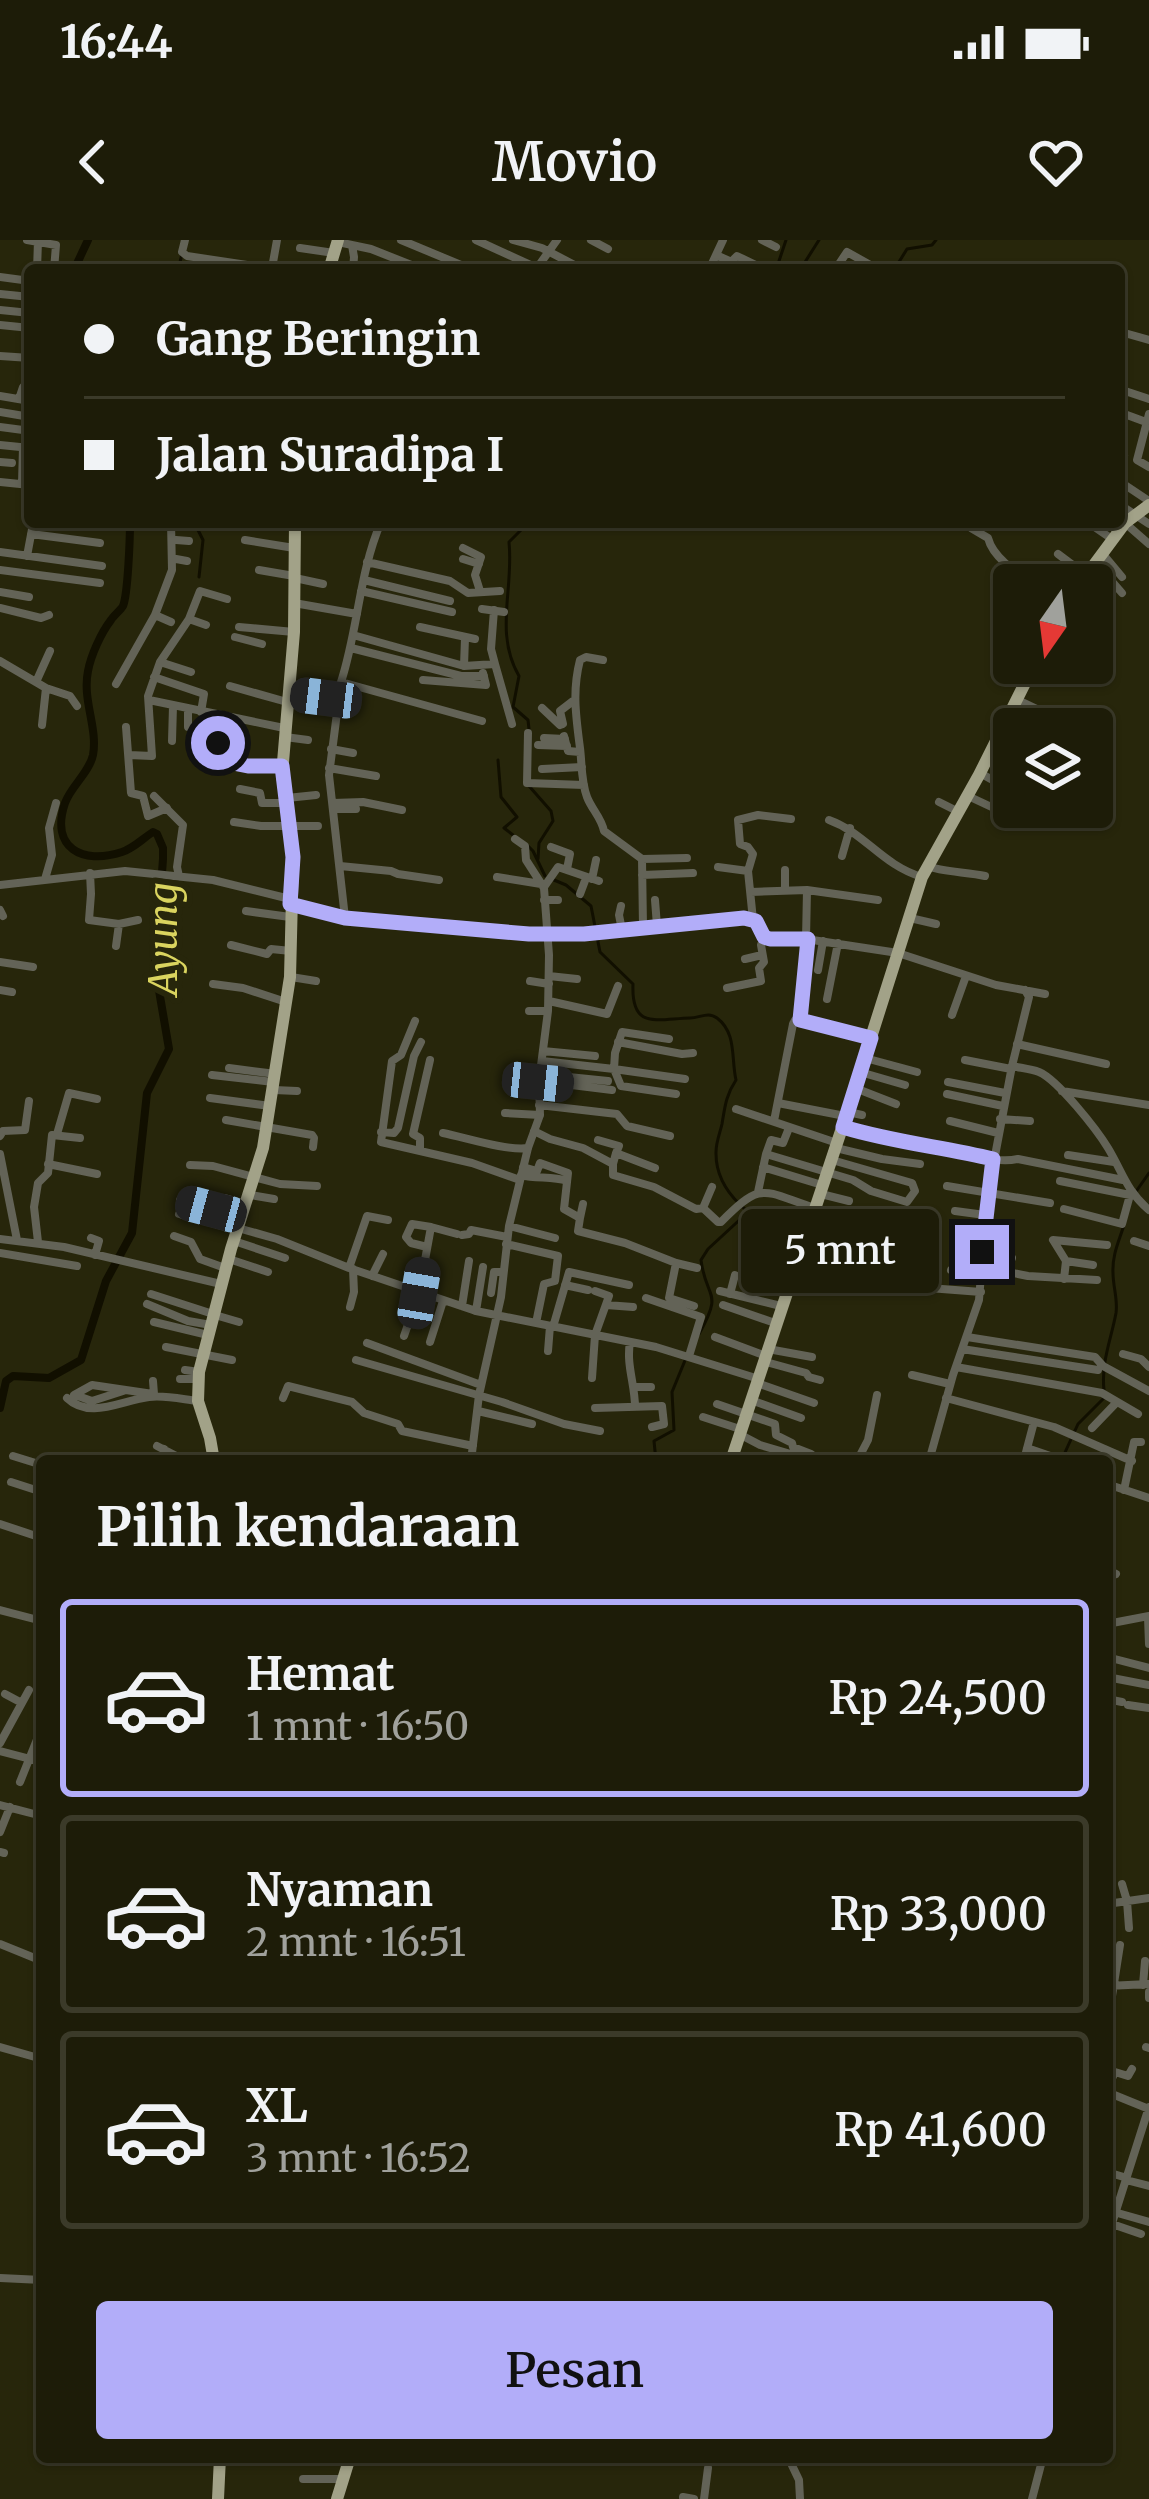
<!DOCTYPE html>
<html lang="id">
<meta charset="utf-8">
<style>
:root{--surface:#1d1c08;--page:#2a2916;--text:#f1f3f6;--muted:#a0a19c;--line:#3b3a29;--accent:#b2adf9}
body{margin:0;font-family:Merriweather,serif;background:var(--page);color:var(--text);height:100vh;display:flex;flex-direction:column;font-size:45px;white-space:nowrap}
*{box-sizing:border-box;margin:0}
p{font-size:39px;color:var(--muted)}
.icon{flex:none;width:66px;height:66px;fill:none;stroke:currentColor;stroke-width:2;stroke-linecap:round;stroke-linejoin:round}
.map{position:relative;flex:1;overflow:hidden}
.side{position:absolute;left:36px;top:1215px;width:1077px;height:1008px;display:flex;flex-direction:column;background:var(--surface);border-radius:12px;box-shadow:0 3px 9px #0004,0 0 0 3px var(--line)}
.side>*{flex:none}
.guide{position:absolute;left:24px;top:24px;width:1101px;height:264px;border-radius:12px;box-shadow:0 3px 9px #0004,0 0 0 3px var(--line);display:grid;align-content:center;height:264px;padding:0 60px;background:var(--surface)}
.needle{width:78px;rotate:194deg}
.fabs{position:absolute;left:993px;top:324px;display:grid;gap:24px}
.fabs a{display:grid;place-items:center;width:120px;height:120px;border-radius:12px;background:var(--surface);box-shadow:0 3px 9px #0004,0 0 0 3px var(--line);font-size:60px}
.end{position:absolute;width:54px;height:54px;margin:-27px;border:15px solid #b2adf9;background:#111;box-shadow:0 0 0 6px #111}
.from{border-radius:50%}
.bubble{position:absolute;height:84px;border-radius:12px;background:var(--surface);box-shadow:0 3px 9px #0004,0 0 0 3px var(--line);font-size:39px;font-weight:600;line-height:84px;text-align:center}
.car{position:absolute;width:36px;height:72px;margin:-36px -18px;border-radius:15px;box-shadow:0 0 9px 3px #0007;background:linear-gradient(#222 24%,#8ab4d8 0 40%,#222 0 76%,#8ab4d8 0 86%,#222 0)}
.guide b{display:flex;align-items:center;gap:42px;height:114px;font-size:45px}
.guide b+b{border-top:3px solid var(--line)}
.guide i{width:30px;height:30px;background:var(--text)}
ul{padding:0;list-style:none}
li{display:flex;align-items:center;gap:36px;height:198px;margin:0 24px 18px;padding:0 36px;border:6px solid var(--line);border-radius:12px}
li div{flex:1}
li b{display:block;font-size:45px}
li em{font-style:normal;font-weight:600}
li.current{border-color:var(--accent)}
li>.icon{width:108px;height:108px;stroke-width:1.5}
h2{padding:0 60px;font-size:54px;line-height:144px}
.cta{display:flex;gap:24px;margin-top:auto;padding:24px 60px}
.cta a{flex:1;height:138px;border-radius:12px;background:var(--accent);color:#111;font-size:48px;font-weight:600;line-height:138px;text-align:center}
.status{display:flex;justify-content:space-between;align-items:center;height:84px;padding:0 60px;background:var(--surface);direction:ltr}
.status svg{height:33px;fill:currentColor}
header{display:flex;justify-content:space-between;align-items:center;height:156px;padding:0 60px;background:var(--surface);font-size:54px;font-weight:600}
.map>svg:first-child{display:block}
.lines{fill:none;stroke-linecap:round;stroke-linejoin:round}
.stream{stroke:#110f00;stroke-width:3}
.river{stroke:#110f00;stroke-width:8}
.minor{stroke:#636357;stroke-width:8}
.major{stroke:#a2a288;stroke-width:12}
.route{stroke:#b2adf9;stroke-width:15}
.labels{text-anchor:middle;stroke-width:12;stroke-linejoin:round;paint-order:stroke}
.water-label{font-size:39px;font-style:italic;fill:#dad45f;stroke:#27260b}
</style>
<div class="status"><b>16:44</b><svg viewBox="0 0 49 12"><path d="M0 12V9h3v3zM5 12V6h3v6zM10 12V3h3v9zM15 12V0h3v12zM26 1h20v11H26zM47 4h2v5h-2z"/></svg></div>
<header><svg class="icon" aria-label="back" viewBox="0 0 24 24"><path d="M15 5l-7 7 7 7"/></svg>Movio<svg class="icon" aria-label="heart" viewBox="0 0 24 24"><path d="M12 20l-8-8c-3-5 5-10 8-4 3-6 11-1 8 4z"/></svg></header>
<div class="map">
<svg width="1149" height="2259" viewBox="0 0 1149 2259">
<rect width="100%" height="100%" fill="#27260b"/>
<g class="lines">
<path class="stream" d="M178,30L182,14
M776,30L786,0
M800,30L819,0
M894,30L907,9L932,5L936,0
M194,282L203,300L199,337
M529,282L509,302C514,349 494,393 519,436L513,467L528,480L529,489
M498,520L501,557L517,577L504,588L513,595
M529,546L551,571L553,581L539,603L538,619
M526,604L533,611L545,636
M554,640L566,645L591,666L600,712L633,744C631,790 656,779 690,778C700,778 708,771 717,778C737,793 731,819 736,840C726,855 725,866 722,884C720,893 716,902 716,912C715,957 759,981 793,1001
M1135,953L1149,933
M699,1094C724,1050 706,1060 701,1020L708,1009L747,973
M1104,1150C1101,1122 1111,1100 1116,1073C1118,1059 1113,1047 1113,1033C1112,1015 1119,1001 1124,985
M1062,1219L1078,1184L1103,1159
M656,1221L654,1201L674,1190L672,1152L686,1118"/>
<path class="river" d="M74,30L88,0
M0,1168L6,1141L13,1136L49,1138L81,1120L106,1041L132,993L147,853L169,809L155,727L163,619V608L157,594L153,592C142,599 134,608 122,612C82,625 50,608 65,563C71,546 89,533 93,515C98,488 82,460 88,431C91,415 101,393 111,380C114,375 120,371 123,366C128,354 130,297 130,282"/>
<path class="minor" d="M27,0L56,5L54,30
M185,0L182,12L187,16L281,30
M401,0L473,30
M476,0L537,28
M513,0L542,8L584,30
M591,0L608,9
M723,0L716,15L734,23V30
M762,0L776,7
M338,2L371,9L424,30
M352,5L354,17L353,30
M300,8L334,13
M731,22L737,16L760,27
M272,28L277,0
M537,28L557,0
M37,30L38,1
M709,30L716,15
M835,30L847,12L872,26L871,30
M0,37L30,41
M0,54L30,57
M0,70L30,73
M0,85L30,88
M1121,92L1149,100
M0,116L30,118
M1119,149L1149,159
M0,156L30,161
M19,159L23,147H30
M0,172L30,177
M1149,174L1137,220L1149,227
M1127,175L1146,182
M0,187L23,190
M0,205L30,208
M0,222L12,223
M1119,226L1124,216
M1119,241L1149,261
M0,242L30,245
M22,244L23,207
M1119,264L1149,284
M83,282L99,286
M381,282C359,333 358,390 341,442L482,481
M971,282V288L988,298C993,318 1017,333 1035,345
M1125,283L1149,304
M1096,288L1112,299
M31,294L100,303
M176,300L189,301
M245,300L294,308
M463,308L481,317L475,335L480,351
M0,312L102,326
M1102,313L1122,337
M1058,314L1086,335
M27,316L33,284
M176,319L187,321
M463,319L479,324
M367,322L450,341L468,353L500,351
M1096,323L1122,353
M0,330L100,343
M259,330L294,336
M295,338L323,344
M364,340L450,361
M1054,341L1059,345
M361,351L452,372
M0,352L29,357
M1092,353L1101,362
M294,363L357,374
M0,368L41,378L49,375
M482,369L504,372
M155,375L171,382
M189,379L206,385
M1011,383L1014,385
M239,387L294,392
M420,387L475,399
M353,395L464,426L495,424L491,409L494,370
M235,397L262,404
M351,408L461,436H484
M603,420L586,417L580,420C572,451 576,477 580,508C582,524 581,541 587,557C592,570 601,577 604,591L642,619L643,687
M0,421L46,448L70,456L77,466
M160,422L191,432
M495,424L512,484
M464,426L465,398
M1034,427L1062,436
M154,437L204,454L201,472
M423,440L486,445L483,433
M36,442L50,411
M341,442L329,535L345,678
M116,444L155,375L172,330L171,282
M230,446L287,462
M288,453L326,458
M149,460L284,488
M1018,460L1039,470
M542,468L560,485
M188,469V487L212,492
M225,478L220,501L209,503L207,518L248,526H282
M42,485L46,448
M560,485L563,484L560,471L573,461
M126,487L131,553L143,556L148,576L167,568
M528,493L527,543L584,545
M564,496L568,511L580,512
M285,497L308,500
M544,498L565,499
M998,500L1014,508
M172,501L173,466
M538,505L567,506
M331,509L353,513
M129,515L152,516L148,456L160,422L189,379L200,351L227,359
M329,528L376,536
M542,529L582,527
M980,533L1014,552
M240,549L260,553L262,563H284
M154,556L183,585L177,627L179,636
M968,556L1000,571
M287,558L316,555
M939,562L957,571
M333,563L363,562L402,570
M334,569H356
M829,580C865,593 882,625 922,637
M234,582L261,586H318
M551,607L570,614L567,629
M842,616L850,588
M642,619L687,618
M340,626L391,631L398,634L439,640
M928,626C940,632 969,632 985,636
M718,627L748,631
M90,633L91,654L89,680L119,684L138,680
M642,635L693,633
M497,637L541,644
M45,639L52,615L49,588L56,563
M592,639L596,620
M0,645L125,631L213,640L290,659
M544,647L558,627L599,641
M785,650V630
M751,652L807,650L878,660
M580,654L586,638
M544,660H558
M655,660L657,686
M293,665L332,676L369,681L529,694H584L744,678L756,681L764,697L770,699H806L898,713L996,745L1045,754
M621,666L619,675L622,690
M0,670L3,676
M246,671L290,677
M910,678L936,684
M753,680L748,631L753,614L748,607L740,604L738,580L758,575L791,579
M806,699L807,650
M231,705L267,714L271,709L291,711
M116,706L119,684
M745,719L762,715
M0,722L33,727
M818,730L823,701
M549,736L577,739
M291,737L316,741
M530,741L549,744
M213,744L243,748L286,762
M727,748L761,741L759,728L764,722L761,705L764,697
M0,750L12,752
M1025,750L1029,757L1012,826C1021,828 1031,829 1039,832C1058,840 1097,890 1108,908C1123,933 1126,950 1149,970
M827,759L838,703
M549,761L607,774L618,746
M529,771H548
M952,775L966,736
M800,780L808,699
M415,781L401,815L392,821L381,902L472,923L520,940
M793,784L795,780H800L871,798
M669,799L622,792L615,813L614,829L685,839
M618,802L682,814L693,813
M1017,804L1106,824
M543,811L595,816
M865,818L917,832
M965,820L1011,829
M542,821L614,829L621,846L676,854
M229,828L276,834
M860,832L905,845
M539,834L608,841
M212,835L273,842
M539,841L612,850
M948,842L1005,853
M855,848L896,864
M274,850L297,851
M1062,851L1149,865
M947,854L1003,866
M210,858L270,866
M778,863L845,876
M539,865L617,874L627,886L670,896
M736,869L837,903
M848,872L862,875
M505,873L540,875
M1000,879L1030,881
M226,880L312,895L314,898L313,907
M774,881L793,784
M950,881L998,893
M843,887C878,898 914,902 950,909C973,914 996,924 1018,919L1123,940
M534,891L550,899L583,908L613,924V935L654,947L696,969L703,968L718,982H721C763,940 762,951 815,968
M381,892L394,893L398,888L414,816L421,802
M443,893C467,898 507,911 528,908
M57,894L69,853L97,859
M0,896L3,891L25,890L29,861
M598,900L619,906L616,913
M836,908L882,919L920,924
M420,910V898L413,894L430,820
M0,914L17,1000
M766,914L771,900L783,903L789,888
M1068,915L1114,922
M48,924L97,934
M613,924L616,913L655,928
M190,925L213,926L280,944L317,946
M523,927L537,931L540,923L568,933L564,969L580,978L578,991L625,1003L676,1023L697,1028
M763,927L822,945
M521,935C537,939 552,936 567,941
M1060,941L1130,955L1122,984L1064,969
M947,946L1050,963
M758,952L766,914L853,940L871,951L907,962L915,951L912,943L832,920
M821,954L849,961
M250,955L274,959
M225,958L245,964
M180,960L240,977
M703,968L712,947
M955,971L985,975
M179,974L236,990
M580,978L583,964
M509,986L555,998
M238,988L277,999L349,1028L476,1071L656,1107L759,1139
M887,993L904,1000V1026L912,1034L916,1047L981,1052
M462,995L469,994L471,990L507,997
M174,996L191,1002L200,1019L225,1028
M91,998L99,1001L95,1015
M0,999L64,1007L221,1044
M963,999L982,1002
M234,1001L285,1018
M1134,1001L1149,1006
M38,1002L34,967L38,943L48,933L52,895L80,898
M506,1004L558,1016L555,1041L544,1044L536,1083
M427,1007L411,1003L406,997L412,984L431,987
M745,1011L794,1029
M0,1013L77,1026
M982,1013L1012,1018
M229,1019L268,1032
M960,1020L983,1024
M1066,1021L1093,1025
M676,1023L669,1058L694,1066
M983,1027L1028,1036L1097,1040
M349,1028L367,976L388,980
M951,1030L982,1038
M372,1036L383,1014
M1064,1039L1066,1021L1053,1000L1107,1005
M565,1045L588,1050
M720,1051L781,1066
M491,1053L494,1032H503
M151,1054L213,1074
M730,1054L735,1035
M646,1058L701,1077L689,1116
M147,1064L188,1081L211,1085
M606,1065L633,1067
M723,1065L775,1083
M462,1066L469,1021
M350,1067L354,1052L353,1029
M476,1071L483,1027
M215,1075L239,1082
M154,1082L208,1095
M553,1087L569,1032L629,1045
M404,1096L419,1053L431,987L457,994
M715,1097L766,1116
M967,1097L1095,1117L1103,1126L1149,1151
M430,1102L443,1061
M630,1102C626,1125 635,1144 635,1167
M367,1103L481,1145
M166,1107L232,1120
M768,1109L812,1117
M962,1109L1098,1130
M548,1111L550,1086
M1123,1114L1141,1119L1149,1127
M356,1120L502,1162L564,1184L600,1191
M766,1122L806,1133L809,1137L820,1140
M956,1127L1102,1153L1138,1174
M185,1130L199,1132
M912,1135L950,1144
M592,1138L595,1095L609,1056L595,1051
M180,1139H198
M153,1141L154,1154
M757,1143L814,1163
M635,1147H651
M74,1155L92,1145L153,1154
M75,1155L92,1161L123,1151
M67,1158C90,1180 122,1160 149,1157C165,1155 181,1159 197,1161
M283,1158L288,1146L352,1162L364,1173L398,1184L402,1191L473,1206
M946,1158L1054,1187L1132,1221
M751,1160L801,1178
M717,1164L775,1184L776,1195L792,1203L793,1207L811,1214
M595,1168L662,1166L664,1184L652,1187
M478,1171L532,1184
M703,1177L740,1189
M1092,1188L1117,1162
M741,1195L760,1205L811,1220
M157,1206L186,1221
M1027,1208L1062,1220
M733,1215L755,1221
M13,1216L42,1225
M1025,1216L1034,1182
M432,1220L435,1221
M159,1221L164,1209
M471,1221L479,1155L501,1057L509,986L528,908L540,875L539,841L548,771L549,715L544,648L526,620L525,606L515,599
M837,1221L838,1217
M857,1221L868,1200L877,1155
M929,1221L953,1135L979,1060L987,958L1012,826
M11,1242L42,1252
M1107,1244L1149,1258
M1124,1250L1134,1202H1141
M0,1284L42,1298
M1107,1330L1116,1334
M0,1370L42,1381
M1148,1377L1149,1404
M1107,1384L1149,1376
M1107,1417L1149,1428
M1107,1437L1149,1445
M5,1454L20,1462
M1107,1459L1122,1462
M1128,1465L1149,1468
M0,1503L29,1450
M0,1511L42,1522
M20,1542L42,1487
M0,1565L42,1576
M0,1592L10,1567
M0,1612L4,1613
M1122,1644L1127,1661L1129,1688
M1107,1664L1149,1658
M0,1704L42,1721
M1143,1745L1145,1721
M1107,1746L1149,1744
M1149,1758V1752
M1110,1769L1120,1705
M0,1807L42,1819
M1146,1807L1149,1808
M1107,1849L1115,1832L1128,1836L1132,1829
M1107,1852L1149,1869
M1107,1901V1900
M1107,1932L1127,1938
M1126,1940L1149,1946
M1107,1970L1149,1982
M1112,1984L1141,1994
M1107,1999L1149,1867
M0,2038L42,2040
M788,2217L799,2240L800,2259
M303,2239H342
M683,2257L694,2259
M704,2259L708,2228
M1032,2259L1043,2217"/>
<path class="major" d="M329,30L338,0
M1079,345L1125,283L1149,265
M214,1221L210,1198L198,1161L199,1132L231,1009L263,908L290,737L293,617L282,534L294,392L295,282
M731,1221L846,876L922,637L979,535L1035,423
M218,2259L220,2217
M337,2259L350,2217"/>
</g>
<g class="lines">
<path class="route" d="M218,503H209L208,518L248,526H282L293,617L290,664L345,678L529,694H584L744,678L756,681L764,697L770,699H808L800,780L871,798L843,887C892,902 943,907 993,919L982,1012"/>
</g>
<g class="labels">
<g class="water-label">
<text transform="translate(163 699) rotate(-90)" y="14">Ayung</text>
</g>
</g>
</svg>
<div class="fabs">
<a><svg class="needle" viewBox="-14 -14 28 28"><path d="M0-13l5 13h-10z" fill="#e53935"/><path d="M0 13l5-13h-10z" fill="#a0a19c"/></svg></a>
<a><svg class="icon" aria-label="layers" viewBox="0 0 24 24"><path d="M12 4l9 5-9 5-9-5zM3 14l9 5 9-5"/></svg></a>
</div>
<i class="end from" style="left:218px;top:503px"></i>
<i class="end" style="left:982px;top:1012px"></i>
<div class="bubble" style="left:741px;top:969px;width:198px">5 mnt</div>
<i class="car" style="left:326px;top:458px;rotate:277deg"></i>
<i class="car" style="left:538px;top:842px;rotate:96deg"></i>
<i class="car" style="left:211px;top:969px;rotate:285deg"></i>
<i class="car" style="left:419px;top:1053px;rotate:10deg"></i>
<div class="guide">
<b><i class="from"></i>Gang Beringin</b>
<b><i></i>Jalan Suradipa I</b>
</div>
<section class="side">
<h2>Pilih kendaraan</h2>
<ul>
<li class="current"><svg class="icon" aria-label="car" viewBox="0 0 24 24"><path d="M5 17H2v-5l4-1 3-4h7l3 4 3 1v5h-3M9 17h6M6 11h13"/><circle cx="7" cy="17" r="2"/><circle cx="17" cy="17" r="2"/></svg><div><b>Hemat</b><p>1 mnt · 16:50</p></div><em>Rp 24,500</em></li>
<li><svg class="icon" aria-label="car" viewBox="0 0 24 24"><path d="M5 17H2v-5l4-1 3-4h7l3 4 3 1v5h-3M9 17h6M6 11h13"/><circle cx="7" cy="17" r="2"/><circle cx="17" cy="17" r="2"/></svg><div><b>Nyaman</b><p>2 mnt · 16:51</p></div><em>Rp 33,000</em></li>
<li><svg class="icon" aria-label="car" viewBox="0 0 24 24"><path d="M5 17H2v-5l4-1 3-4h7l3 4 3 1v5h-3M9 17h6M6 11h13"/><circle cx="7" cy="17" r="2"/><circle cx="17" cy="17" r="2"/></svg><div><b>XL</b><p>3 mnt · 16:52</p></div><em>Rp 41,600</em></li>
</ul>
<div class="cta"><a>Pesan</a></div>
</section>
</div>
